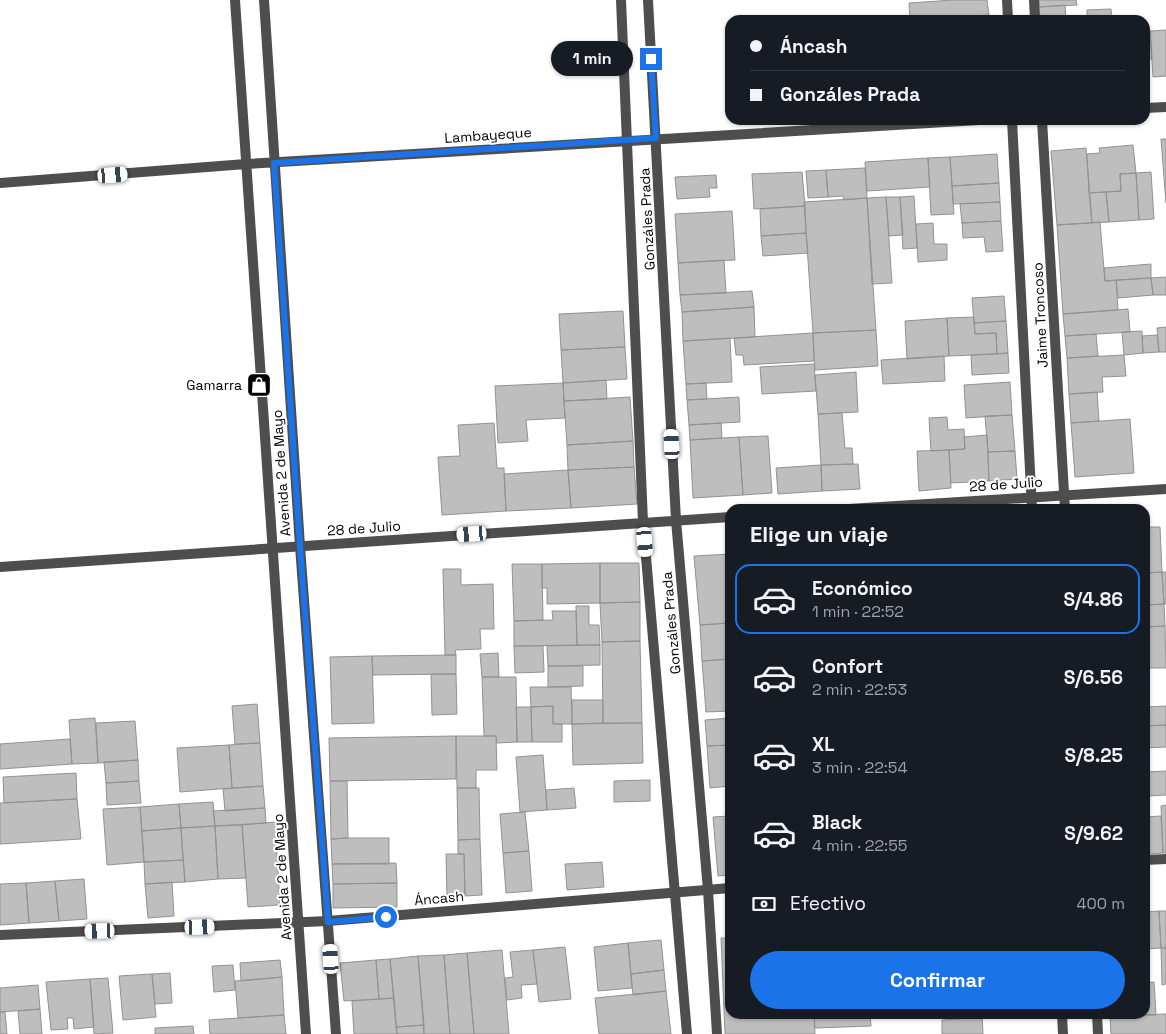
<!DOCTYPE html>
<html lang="es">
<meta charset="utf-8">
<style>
:root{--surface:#171b24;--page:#20242c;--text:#f1f3f6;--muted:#9ea1a6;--line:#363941;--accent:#1a73e8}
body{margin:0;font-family:"Space Grotesk",sans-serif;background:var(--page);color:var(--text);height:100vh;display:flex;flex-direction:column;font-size:19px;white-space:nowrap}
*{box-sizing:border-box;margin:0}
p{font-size:16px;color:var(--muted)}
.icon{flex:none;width:28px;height:28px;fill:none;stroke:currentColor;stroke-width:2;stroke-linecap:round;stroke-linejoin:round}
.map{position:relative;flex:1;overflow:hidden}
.details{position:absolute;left:725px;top:504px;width:425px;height:515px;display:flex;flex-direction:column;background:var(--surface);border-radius:15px;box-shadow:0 1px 4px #0004}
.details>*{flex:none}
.banner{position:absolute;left:725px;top:15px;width:425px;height:110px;border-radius:15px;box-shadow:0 1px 4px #0004;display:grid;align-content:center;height:110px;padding:0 25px;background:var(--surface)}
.end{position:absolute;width:22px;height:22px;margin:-11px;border:6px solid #1a73e8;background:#fff;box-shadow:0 0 0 2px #fff}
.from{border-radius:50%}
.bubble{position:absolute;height:35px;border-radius:18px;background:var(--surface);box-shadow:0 1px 4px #0004;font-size:16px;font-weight:800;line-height:35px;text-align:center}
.car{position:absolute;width:15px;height:30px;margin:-15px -8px;border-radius:6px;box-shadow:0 0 4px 1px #0007;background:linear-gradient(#fff 24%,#345 0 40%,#fff 0 76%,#345 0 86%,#fff 0)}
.banner b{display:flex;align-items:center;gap:18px;height:48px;font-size:19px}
.banner b+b{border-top:1px solid var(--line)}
.banner i{width:12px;height:12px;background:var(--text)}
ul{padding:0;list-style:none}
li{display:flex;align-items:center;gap:15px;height:70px;margin:0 10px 8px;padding:0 15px;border:2px solid transparent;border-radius:15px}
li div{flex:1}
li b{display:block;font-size:19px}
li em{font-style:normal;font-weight:800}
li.active{border-color:var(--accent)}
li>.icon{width:45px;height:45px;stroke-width:1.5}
h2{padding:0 25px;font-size:22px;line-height:60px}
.pay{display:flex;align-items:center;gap:12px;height:55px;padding:0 25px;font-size:19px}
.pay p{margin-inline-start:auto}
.action{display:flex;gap:10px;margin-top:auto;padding:10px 25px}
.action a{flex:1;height:58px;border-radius:30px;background:var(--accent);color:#fff;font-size:20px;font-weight:800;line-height:58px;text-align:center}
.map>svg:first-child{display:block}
.building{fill:#bebebe;stroke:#929292}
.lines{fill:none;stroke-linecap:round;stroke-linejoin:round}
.minor{stroke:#4e4e4e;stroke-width:10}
.tertiary{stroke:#4e4e4e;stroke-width:10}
.route{stroke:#1a73e8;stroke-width:6}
.labels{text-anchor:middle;stroke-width:4;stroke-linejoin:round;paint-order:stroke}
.street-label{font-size:14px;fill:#000;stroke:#fff}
.poi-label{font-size:14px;fill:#000;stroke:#fff;text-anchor:end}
</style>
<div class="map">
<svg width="1166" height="1034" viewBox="0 0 1166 1034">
<rect width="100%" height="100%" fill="#fff"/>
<path class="building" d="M954,0H987L989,15L910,20L909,3Z
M1039,0H1076L1077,5L1039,7Z
M1065,5L1066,19L1040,20L1039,7Z
M1111,9L1112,20H1087V10Z
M951,18V20H926Z
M1166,30V76L1153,77L1150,31Z
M1150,31L1152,59H1145V32Z
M1161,139H1166V203Z
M1133,145L1136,173L1120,174L1121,191L1089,193L1087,154L1100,153L1099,148Z
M1086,148L1092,223L1057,225L1051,151Z
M997,154L999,183L952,186L950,157Z
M950,157L954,214L931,215L928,158Z
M928,158L930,187L867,191L865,162Z
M865,168L867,198L844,200L843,196L828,197L826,170Z
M826,170L828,197L808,198L806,171Z
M802,172L805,206L754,209L752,174Z
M1151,172L1154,219L1139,220L1136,173Z
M1136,173L1139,220L1109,222L1106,192L1121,191L1120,174Z
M716,175L717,188H709L710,197L677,199L675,177Z
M999,183L1000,202L953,204L952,186Z
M1106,192L1109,222L1092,223L1089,193Z
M914,196L917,248L903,249L900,197Z
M886,197H900L903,235L889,236Z
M886,197L892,283L872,284L867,198Z
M867,198L876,330L813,333L804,202Z
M1000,202L1001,221L962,223L960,204Z
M805,206L806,233L761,236L760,209Z
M732,211L735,260L678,263L675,214Z
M1001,221L1003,251L986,252L984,237L963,238L962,223Z
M1100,222L1105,281L1116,280L1118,310L1063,314L1057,225Z
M933,223L934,244H947V260L918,262L916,224Z
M806,233L808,253L763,256L761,236Z
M724,260L726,293L680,295L678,263Z
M1151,264V278L1105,281L1104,268Z
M1166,277V295H1153L1151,278Z
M1151,278L1153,295L1118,298L1116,280Z
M752,291L754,307L682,312L680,295Z
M1004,296L1006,321L974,323L972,298Z
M754,307L755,337L683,341L682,312Z
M1128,309L1130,332L1065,336L1063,314Z
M623,311L625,347L561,350L559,314Z
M974,317L975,334L996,333L997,354L949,356L947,318Z
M947,318L949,356L907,359L905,321Z
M1006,321L1008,353L997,354L996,333L975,334L974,323Z
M1166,327V352H1159L1157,328Z
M876,330L878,366L815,370L813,333Z
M1142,331L1143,353L1124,355L1122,332Z
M813,333L814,361L744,365L743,355H736L734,338Z
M1096,334L1098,356L1067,358L1065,336Z
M1157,335L1159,352L1143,353L1142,336Z
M730,338L732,382L686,384L683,341Z
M625,347L627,379L563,383L561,350Z
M1008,353L1009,373L972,375L971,355Z
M1124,355L1126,376L1102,377L1103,392L1069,394L1067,358Z
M944,356L945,381L883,384L881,360Z
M814,364L816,391L762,394L760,367Z
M856,372L858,412L818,414L815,375Z
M606,380L607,399L564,401L563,383Z
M1010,382L1012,415L966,418L964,385Z
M563,383L565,418L526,420L528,441L498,443L495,386Z
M706,383L707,399L687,400L686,384Z
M1097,392L1099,421L1071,423L1069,394Z
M630,397L633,441L567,445L564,401Z
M739,397L740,422L689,425L687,400Z
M842,413L845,448H852L853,464L821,465L818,414Z
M1012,415L1015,451L988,452L985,416Z
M947,417L948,430L964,429L965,449L931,451L929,418Z
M1130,419L1134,473L1075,477L1071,423Z
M494,423L497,468H504L506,511L442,515L438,457L460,456L458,425Z
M721,423L722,438L690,440L689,425Z
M987,435L989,481L951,483L949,450L965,449L964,437Z
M768,436L772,493L743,495L739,437Z
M739,437L743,495L693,498L690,440Z
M633,441L634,467L568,470L567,445Z
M949,450L951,488L919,491L917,451Z
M1015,451L1017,479L989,481L988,452Z
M858,464L860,489L822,491L821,465Z
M821,465L822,491L778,494L776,468Z
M634,467L637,504L571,508L568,470Z
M568,470L571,508L506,511L504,474Z
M1145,527H1160L1162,572L1145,573Z
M730,554V623L700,625L694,556Z
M600,563H639L640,602L600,603Z
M600,563V603L547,604V588H542V564Z
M512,564H542L543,620L514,621Z
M443,569H461V585L493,584L494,629H480L481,649L455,650L456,655H445Z
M1162,572H1166V604H1164Z
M1162,572L1164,604L1145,605V573Z
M640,602V641L602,642L600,603Z
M1164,604L1165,626L1145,627V605Z
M576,606H589V625H599L600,645H577Z
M552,611H576L577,645L514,646V621L553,620Z
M730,623V659L702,661L700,625Z
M1165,626L1166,668H1145V627Z
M640,641L642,723H603L602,642Z
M600,645V665L548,666L547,646Z
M514,646H543L544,672L515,673Z
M498,653L499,677H482L480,654Z
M456,655V674L373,675L372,656Z
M372,656L374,723L332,724L330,657Z
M730,659V711L706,712L702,661Z
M548,666H583V686L548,687Z
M431,674H456L457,714L432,715Z
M482,677H516L517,742L497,743L496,736H484Z
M530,687H571L572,724H553V706L531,707Z
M572,700H603V723L572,724Z
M257,704L260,743L235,744L232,706Z
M553,706V724H562V742H532L531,707Z
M1166,706V725L1145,726V707Z
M516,707H531L532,742H517Z
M95,718L98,763L72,764L69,720Z
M730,718V745L707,746L705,720Z
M135,721L138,760L98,763L96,723Z
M642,723L643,763L573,765L572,724Z
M1166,725V747L1145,748V726Z
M456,736H496L497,770H476V788H457Z
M456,736V779L330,781L329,738Z
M70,739L72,764L0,769V744Z
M260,743L263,786L232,788L229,745Z
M229,745L232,788L180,792L177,748Z
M730,745V786L710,788L707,746Z
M543,755L547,810L520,812L516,757Z
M138,760L139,781L106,783L104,762Z
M1166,771V795L1148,796L1147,772Z
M1145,772H1147L1148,796H1145Z
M76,773L77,799L4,803L3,777Z
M650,780V801L614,802V781Z
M139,781L141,803L107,805L106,783Z
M330,781H347L348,838L331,839Z
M263,786L265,808L225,811L223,789Z
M457,788H479L480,839L458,840Z
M574,788L576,808L547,810L546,790Z
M77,799L81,839L0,844V803Z
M213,802L215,826L181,828L179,804Z
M179,804L181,828L142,831L140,807Z
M1166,805V853H1163L1161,806Z
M140,807L144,862L107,865L103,809Z
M265,808L266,823L215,826L213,811Z
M525,812L529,851L503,853L500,814Z
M730,816V875L718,876L713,817Z
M1161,816L1163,853L1147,854L1145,817Z
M1145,818L1147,854H1145Z
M275,822L280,905L248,907L242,825Z
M242,825L246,878L218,879L215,826Z
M215,826L218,879L185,882L181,828Z
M181,828L183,860L144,862L142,831Z
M348,838H389V864H332L331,839Z
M480,839L482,895L465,896L464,854H458V840Z
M529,851L532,891L506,893L503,853Z
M446,854H464L465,896H447Z
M183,860L185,882L145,884L144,862Z
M602,862L604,887L567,890L565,864Z
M396,863L397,883L333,884L332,864Z
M84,879L87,919L59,921L55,881Z
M55,881L59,921L29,923L26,883Z
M172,882L174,916L148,918L145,884Z
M26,883L29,923L0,925V884Z
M397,883V907L333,908V884Z
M1159,911H1166V948H1161Z
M1159,911L1161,948L1145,949V912Z
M721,938H730V1014H814L815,1034H725Z
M661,940L664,970L631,974L628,943Z
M628,943L632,988L598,991L594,947Z
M565,947L571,999L539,1002L533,950Z
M1161,948H1166V984L1162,985Z
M502,950L509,1034H474L467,953Z
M533,950L537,984L521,985L522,998L507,1000L505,978L513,977L510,952Z
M467,953L474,1034H450L444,955Z
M444,955L450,1034H424L418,956Z
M418,956L424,1025L396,1027L390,959Z
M390,959L394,998L379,999L376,960Z
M280,960L282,977L241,981L240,963Z
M376,960L379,999L344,1001L340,963Z
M233,965L235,990L214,992L212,966Z
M664,970L666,991L633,995L631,974Z
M170,973L172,1003L155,1004L152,974Z
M152,974L156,1017L123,1020L119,976Z
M282,977L284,1015L238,1018L235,981Z
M108,978L113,1033L94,1034L90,979Z
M90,979L94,1027L74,1029L73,1018H67L68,1029L51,1030L46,982Z
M1154,982L1156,1015L1120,1016V1014H1145V983Z
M38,985L40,1009L0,1012V988Z
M666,991L671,1034H599L595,998Z
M394,998L397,1034H354L352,1001Z
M40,1009L42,1034H20L18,1011Z
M0,1012H5L7,1034H0Z
M814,1014H870L871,1026L815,1028Z
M959,1014H982L983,1034H942V1020L960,1019Z
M1166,1014V1034H1111L1110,1016Z
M284,1015L286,1034H210L209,1020Z
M424,1025V1034H397L396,1027Z
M193,1026L194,1034H155V1028Z"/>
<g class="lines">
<path class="minor" d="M621,0L643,522L687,1034
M648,0L676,520L708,890L717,1034
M849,509L1166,489
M0,567L730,517
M1145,860L1166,859
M0,935L328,921L730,888"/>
<path class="tertiary" d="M235,0L306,1034
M264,0L300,546L336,1034
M1007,0L1008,20
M1034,0L1035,20
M1145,108L1166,107
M1012,120L1032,509
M1042,120L1065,509
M0,183L246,164L979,120
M1062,1014L1063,1034
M1097,1014L1098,1034"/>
</g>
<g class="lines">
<path class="route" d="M386,917L328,922L300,546L274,163L656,138L651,59"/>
</g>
<defs>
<symbol id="shop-square" viewBox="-11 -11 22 22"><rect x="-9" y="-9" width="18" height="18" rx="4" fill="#000" stroke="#fff"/><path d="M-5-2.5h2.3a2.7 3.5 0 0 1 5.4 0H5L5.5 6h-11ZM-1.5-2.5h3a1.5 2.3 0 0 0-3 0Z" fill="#fff"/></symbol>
</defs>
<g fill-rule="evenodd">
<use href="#shop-square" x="245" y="371" width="28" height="28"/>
</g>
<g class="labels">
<g class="street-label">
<text transform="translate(488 135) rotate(-4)" y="5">Lambayeque</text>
<text transform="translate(647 219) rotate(-93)" y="5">Gonzáles Prada</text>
<text transform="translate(1040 315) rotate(-93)" y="5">Jaime Troncoso</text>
<text transform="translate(281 473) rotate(-94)" y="5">Avenida 2 de Mayo</text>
<text transform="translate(1006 484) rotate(-4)" y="5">28 de Julio</text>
<text transform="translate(364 528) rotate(-4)" y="5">28 de Julio</text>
<text transform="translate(671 623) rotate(-95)" y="5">Gonzáles Prada</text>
<text transform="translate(282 877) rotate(-94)" y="5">Avenida 2 de Mayo</text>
<text transform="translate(439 898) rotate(-5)" y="5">Áncash</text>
</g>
<g class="poi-label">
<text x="242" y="390">Gamarra</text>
</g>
</g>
</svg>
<i class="end from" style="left:386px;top:917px"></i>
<i class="end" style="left:651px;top:59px"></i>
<div class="bubble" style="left:551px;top:41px;width:82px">1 min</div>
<i class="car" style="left:113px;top:175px;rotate:85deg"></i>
<i class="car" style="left:672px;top:444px;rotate:357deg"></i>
<i class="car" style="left:472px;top:534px;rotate:266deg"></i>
<i class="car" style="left:645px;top:542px;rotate:175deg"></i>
<i class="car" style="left:200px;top:927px;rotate:88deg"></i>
<i class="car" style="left:100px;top:931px;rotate:268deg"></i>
<i class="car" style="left:331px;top:959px;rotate:356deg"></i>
<div class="banner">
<b><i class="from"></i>Áncash</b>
<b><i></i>Gonzáles Prada</b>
</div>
<section class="details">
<h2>Elige un viaje</h2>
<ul>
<li class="active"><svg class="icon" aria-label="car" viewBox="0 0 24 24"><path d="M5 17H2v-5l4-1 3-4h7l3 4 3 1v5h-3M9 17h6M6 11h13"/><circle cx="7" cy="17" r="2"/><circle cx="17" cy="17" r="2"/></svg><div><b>Económico</b><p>1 min · 22:52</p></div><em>S/4.86</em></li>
<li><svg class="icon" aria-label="car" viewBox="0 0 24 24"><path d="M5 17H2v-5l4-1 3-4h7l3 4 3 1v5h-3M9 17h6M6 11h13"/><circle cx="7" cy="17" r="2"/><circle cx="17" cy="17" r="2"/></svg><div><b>Confort</b><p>2 min · 22:53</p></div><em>S/6.56</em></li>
<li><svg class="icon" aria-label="car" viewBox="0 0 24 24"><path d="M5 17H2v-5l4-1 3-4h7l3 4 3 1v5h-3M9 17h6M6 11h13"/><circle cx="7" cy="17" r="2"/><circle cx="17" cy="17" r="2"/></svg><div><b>XL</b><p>3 min · 22:54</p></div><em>S/8.25</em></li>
<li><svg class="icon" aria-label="car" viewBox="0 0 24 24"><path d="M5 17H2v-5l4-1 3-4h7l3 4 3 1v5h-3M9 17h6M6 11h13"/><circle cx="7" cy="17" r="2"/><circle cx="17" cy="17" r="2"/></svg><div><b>Black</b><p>4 min · 22:55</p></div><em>S/9.62</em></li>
</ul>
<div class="pay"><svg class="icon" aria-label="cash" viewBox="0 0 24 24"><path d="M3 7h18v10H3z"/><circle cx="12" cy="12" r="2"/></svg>Efectivo<p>400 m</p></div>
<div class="action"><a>Confirmar</a></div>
</section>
</div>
